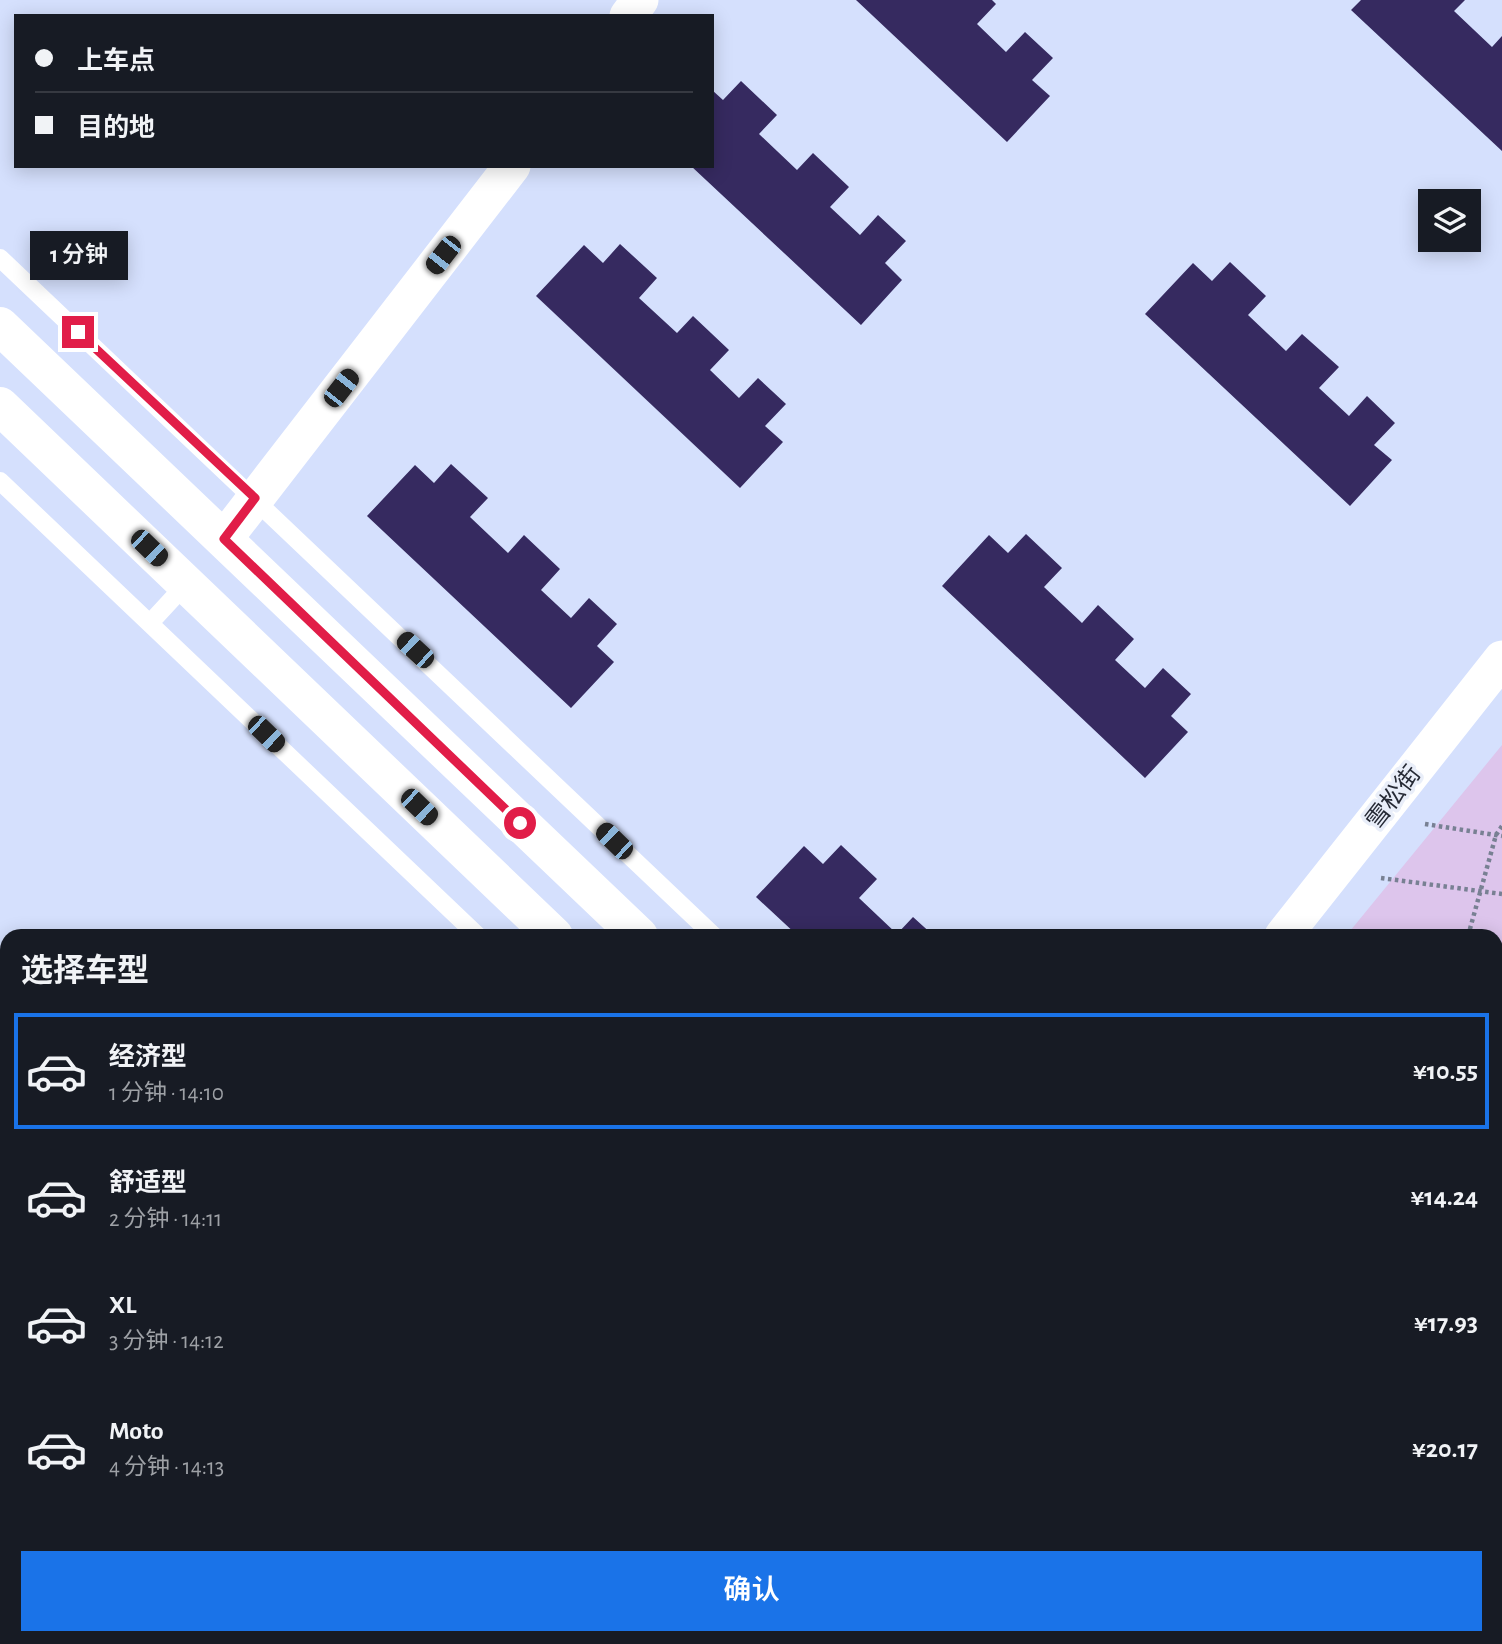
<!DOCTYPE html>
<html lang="zh">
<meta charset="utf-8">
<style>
:root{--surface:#171b24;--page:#20242c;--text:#f1f3f6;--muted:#9ea1a6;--line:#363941;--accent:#1a73e8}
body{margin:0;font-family:"Alegreya Sans","Noto Sans SC",sans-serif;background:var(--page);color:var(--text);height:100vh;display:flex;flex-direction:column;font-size:26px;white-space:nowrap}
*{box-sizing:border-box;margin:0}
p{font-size:23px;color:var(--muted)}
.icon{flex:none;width:38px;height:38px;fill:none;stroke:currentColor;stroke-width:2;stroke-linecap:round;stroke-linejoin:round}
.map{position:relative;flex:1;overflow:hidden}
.side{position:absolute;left:0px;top:929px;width:1503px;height:716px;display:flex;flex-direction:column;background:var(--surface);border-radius:21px 21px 0 0;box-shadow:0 4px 18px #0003}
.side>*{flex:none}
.hud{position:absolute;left:14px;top:14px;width:700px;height:154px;border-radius:0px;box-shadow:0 4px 18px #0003;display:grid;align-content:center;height:154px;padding:0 21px;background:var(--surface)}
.tools{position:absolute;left:1418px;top:189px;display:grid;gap:14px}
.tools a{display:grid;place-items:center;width:63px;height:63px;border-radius:0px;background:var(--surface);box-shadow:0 4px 18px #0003;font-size:35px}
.end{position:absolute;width:32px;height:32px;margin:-16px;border:9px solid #e11d48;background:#fff;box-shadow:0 0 0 4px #fff}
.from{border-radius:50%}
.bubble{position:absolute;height:49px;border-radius:0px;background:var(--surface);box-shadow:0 4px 18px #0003;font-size:23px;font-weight:600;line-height:49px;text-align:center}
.car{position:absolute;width:21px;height:42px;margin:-21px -10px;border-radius:9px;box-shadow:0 0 5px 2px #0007;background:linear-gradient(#222 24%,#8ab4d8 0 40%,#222 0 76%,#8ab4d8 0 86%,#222 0)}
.hud b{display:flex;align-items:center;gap:24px;height:66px;font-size:26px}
.hud b+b{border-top:2px solid var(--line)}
.hud i{width:18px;height:18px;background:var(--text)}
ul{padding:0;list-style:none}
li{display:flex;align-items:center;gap:21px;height:116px;margin:0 14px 10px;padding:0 7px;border:4px solid transparent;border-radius:0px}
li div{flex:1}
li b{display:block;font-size:26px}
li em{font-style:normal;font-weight:600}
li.on{border-color:var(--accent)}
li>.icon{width:63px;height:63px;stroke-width:1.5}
h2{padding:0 21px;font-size:32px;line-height:84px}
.cta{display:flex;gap:14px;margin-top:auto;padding:14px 21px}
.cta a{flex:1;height:80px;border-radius:0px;background:var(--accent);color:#fff;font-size:28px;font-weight:600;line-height:80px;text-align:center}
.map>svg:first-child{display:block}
.green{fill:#ddc5ec}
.building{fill:#362a60}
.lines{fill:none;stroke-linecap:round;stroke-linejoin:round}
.path{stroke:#788093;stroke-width:4.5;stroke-dasharray:3.5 3.5;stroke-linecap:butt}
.service{stroke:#fff;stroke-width:18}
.minor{stroke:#fff;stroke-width:37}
.tertiary{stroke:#fff;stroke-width:38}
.route{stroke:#e11d48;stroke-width:9}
.labels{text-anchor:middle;stroke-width:7;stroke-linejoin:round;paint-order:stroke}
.street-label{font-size:24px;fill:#262a35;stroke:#e9eef9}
</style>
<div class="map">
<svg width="1502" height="1644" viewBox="0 0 1502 1644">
<rect width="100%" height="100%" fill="#d5e0fd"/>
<path class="green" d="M1502,745V1643L1496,1637V936H1346Z"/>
<path class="building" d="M856,0H992L996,4L977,24L1006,52L1025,32L1053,58L1032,80L1050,96L1007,142Z
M1361,0H1465L1454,11L1492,47L1502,36V151L1351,10Z
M741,81L777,115L759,134L797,170L813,153L849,187L830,207L860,235L878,215L906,241L885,263L902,280L861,325L691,166H712V90L723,100Z
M620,244L657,278L639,298L677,333L693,316L729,350L710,370L739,398L758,378L786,404L765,426L783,442L740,488L536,296L584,245L603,263Z
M1230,262L1266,296L1248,315L1286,351L1302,334L1339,367L1319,388L1349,416L1367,396L1395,423L1374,445L1392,460L1350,506L1145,314L1193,263L1212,281Z
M451,464L488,498L470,517L508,553L524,535L560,569L541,590L571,618L589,598L617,624L597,646L614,662L571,708L367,516L415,465L434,483Z
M1026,534L1062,568L1044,587L1082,623L1098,605L1134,639L1115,660L1145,688L1163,668L1191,694L1171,716L1188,732L1145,778L942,586L989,535L1008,553Z
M841,845L877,879L859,898L897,934L913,917L934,936H798L756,897L804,846L823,864Z"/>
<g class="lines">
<path class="path" d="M1425,824L1502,836
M1381,878L1502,894
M1468,936L1496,835L1502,826
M1496,1178L1500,1161
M1496,1360H1502
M1496,1533L1502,1534"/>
<path class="service" d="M0,258L714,936
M0,481L478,936
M150,623L186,584
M1214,1638L1221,1644
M1450,1638L1456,1644"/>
<path class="minor" d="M628,16L640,0
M224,539L512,166
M1283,936L1502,659"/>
<path class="tertiary" d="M0,326L639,936
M0,406L554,936
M1293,1638L1299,1644
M1371,1638L1378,1644"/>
</g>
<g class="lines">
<path class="route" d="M78,332L255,498L224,539L520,823"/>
</g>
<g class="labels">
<g class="street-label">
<text transform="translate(1393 797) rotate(-52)" y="8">雪松街</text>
</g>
</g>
</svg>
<div class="tools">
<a><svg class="icon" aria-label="layers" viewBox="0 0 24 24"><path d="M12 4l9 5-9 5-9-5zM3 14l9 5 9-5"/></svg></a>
</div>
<i class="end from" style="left:520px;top:823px"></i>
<i class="end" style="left:78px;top:332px"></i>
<div class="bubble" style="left:30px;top:231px;width:98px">1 分钟</div>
<i class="car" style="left:443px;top:255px;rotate:218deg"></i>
<i class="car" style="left:341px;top:388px;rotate:38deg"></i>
<i class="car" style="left:149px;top:548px;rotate:134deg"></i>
<i class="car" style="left:415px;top:650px;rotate:313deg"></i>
<i class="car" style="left:266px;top:734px;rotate:134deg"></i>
<i class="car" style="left:419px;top:807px;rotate:134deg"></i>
<i class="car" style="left:614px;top:841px;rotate:314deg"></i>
<div class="hud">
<b><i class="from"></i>上车点</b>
<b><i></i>目的地</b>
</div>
<section class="side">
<h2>选择车型</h2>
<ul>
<li class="on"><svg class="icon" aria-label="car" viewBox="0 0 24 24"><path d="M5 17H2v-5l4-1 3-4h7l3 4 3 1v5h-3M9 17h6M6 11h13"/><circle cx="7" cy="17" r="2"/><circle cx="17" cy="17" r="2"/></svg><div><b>经济型</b><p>1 分钟 · 14:10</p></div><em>¥10.55</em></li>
<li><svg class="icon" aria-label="car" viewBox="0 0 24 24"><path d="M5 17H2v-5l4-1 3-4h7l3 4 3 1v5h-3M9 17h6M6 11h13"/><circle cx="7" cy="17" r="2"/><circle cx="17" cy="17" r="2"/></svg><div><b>舒适型</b><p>2 分钟 · 14:11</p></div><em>¥14.24</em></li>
<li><svg class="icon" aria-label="car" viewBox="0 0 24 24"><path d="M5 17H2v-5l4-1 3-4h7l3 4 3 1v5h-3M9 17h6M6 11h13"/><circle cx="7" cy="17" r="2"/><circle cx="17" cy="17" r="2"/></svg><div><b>XL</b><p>3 分钟 · 14:12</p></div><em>¥17.93</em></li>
<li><svg class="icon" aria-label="car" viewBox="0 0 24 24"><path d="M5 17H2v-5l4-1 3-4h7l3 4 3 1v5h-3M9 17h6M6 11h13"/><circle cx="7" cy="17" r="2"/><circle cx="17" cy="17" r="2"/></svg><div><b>Moto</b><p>4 分钟 · 14:13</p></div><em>¥20.17</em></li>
</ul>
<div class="cta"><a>确认</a></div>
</section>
</div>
